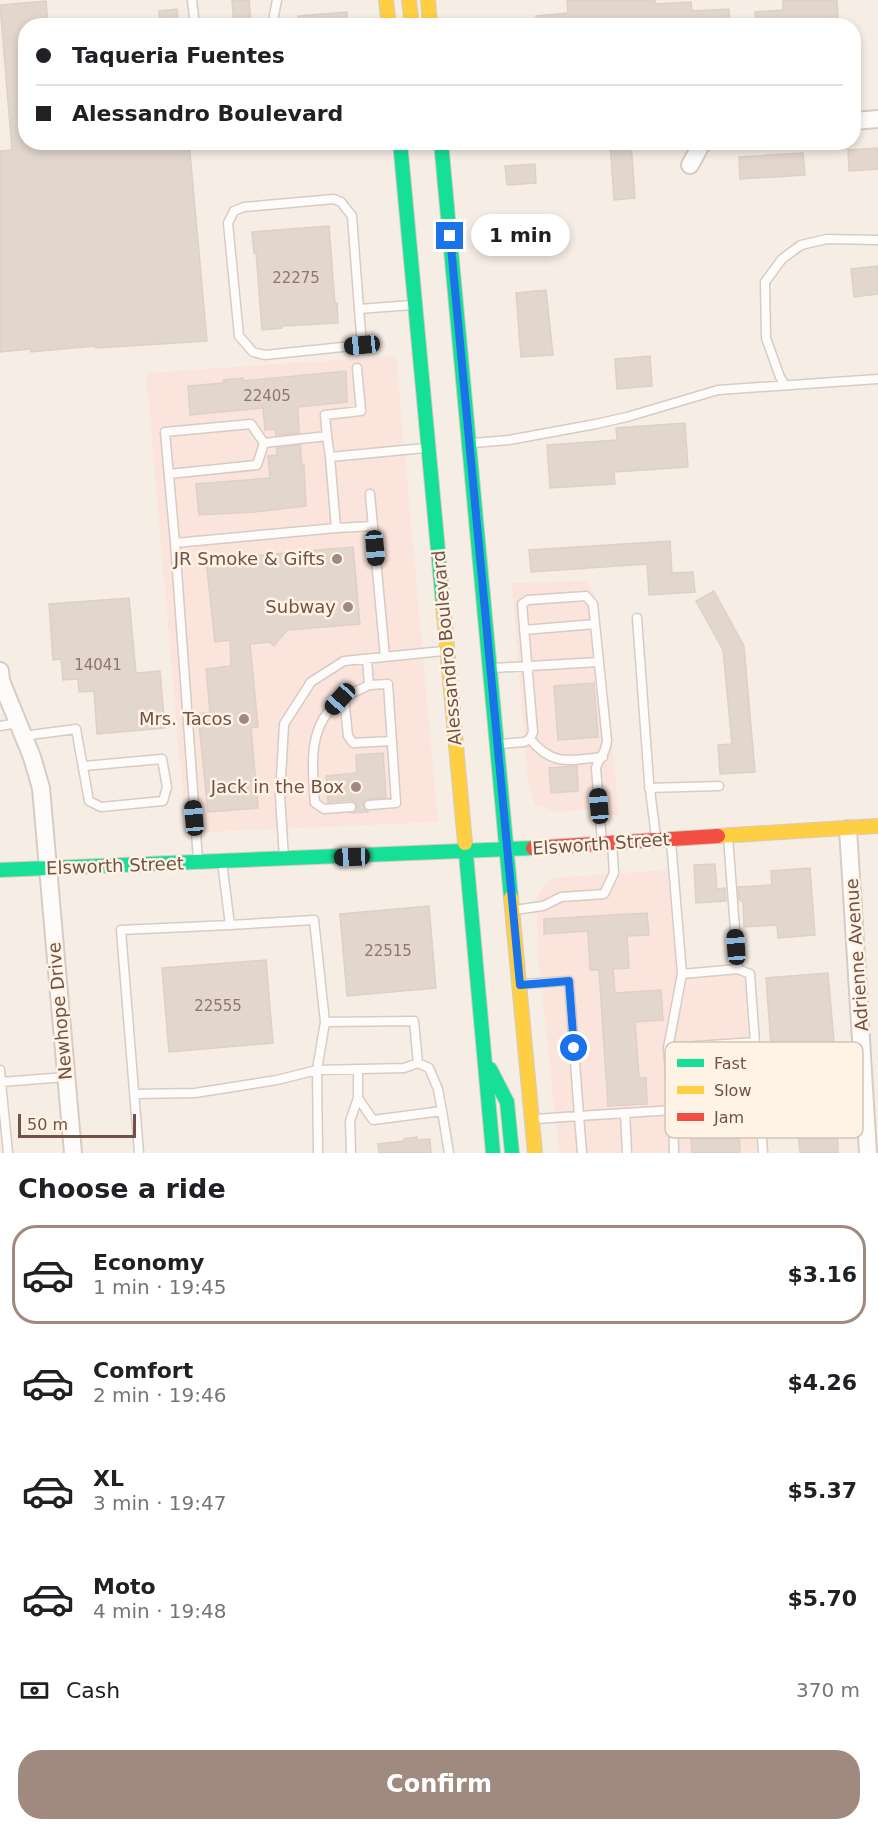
<!DOCTYPE html>
<meta charset="utf-8">
<style>
:root{--surface:#fff;--page:#f2f2f2;--text:#202124;--muted:#757577;--line:#e0e0e0;--accent:#a0897e}
body{margin:0;font-family:"DejaVu Sans",sans-serif;background:var(--page);color:var(--text);height:100vh;display:flex;flex-direction:column;font-size:22px;white-space:nowrap}
*{box-sizing:border-box;margin:0}
p{font-size:20px;color:var(--muted)}
.icon{flex:none;width:33px;height:33px;fill:none;stroke:currentColor;stroke-width:2;stroke-linecap:round;stroke-linejoin:round}
.map{position:relative;height:1153px;overflow:hidden}
.drawer{display:flex;flex-direction:column;background:var(--surface);flex:1}
.drawer>*{flex:none}
.banner{position:absolute;left:18px;top:18px;width:843px;height:132px;border-radius:24px;box-shadow:0 3px 9px #0003;display:grid;align-content:center;height:132px;padding:0 18px;background:var(--surface)}
.scale{position:absolute;left:18px;bottom:15px;width:118px;box-sizing:border-box;padding-left:6px;border:3px solid #725247;border-top:0;font-size:16px;line-height:21px;white-space:nowrap;color:#725247;-webkit-text-stroke:4px #fff3e5;paint-order:stroke}
.end{position:absolute;width:27px;height:27px;margin:-14px;border:8px solid #1a73e8;background:#fff;box-shadow:0 0 0 3px #fff}
.from{border-radius:50%}
.bubble{position:absolute;height:42px;border-radius:21px;background:var(--surface);box-shadow:0 3px 9px #0003;font-size:20px;font-weight:600;line-height:42px;text-align:center}
.car{position:absolute;width:18px;height:36px;margin:-18px -9px;border-radius:8px;box-shadow:0 0 4px 2px #0007;background:linear-gradient(#222 24%,#8ab4d8 0 40%,#222 0 76%,#8ab4d8 0 86%,#222 0)}
.banner b{display:flex;align-items:center;gap:21px;height:57px;font-size:22px}
.banner b+b{border-top:2px solid var(--line)}
.banner i{width:15px;height:15px;background:var(--text)}
ul{padding:0;list-style:none}
li{display:flex;align-items:center;gap:18px;height:99px;margin:0 12px 9px;padding:0 6px;border:3px solid transparent;border-radius:24px}
li div{flex:1}
li b{display:block;font-size:22px}
li em{font-style:normal;font-weight:600}
li.on{border-color:var(--accent)}
li>.icon{width:54px;height:54px;stroke-width:1.5}
h2{padding:0 18px;font-size:27px;line-height:72px}
.pay{display:flex;align-items:center;gap:15px;height:66px;padding:0 18px;font-size:22px}
.pay p{margin-inline-start:auto}
.action{display:flex;gap:12px;margin-top:auto;padding:12px 18px}
.action a{flex:1;height:69px;border-radius:24px;background:var(--accent);color:#fff;font-size:24px;font-weight:600;line-height:69px;text-align:center}
.map>svg:first-child{display:block}
.commercial{fill:#fae4db}
.building{fill:#e2d6cd;stroke:#ded0c8;stroke-width:1.5}
.lines{fill:none;stroke-linecap:round;stroke-linejoin:round}
.lane-casing{stroke:#d7cbc4;stroke-width:11}
.street-casing{stroke:#d7cbc4;stroke-width:20}
.fast-casing{stroke:#d6cac2;stroke-width:16}
.slow-casing{stroke:#d6cac2;stroke-width:16}
.jam-casing{stroke:#d6cac2;stroke-width:16}
.lane{stroke:#fefcfb;stroke-width:8}
.street{stroke:#fefcfb;stroke-width:16}
.fast{stroke:#16e098;stroke-width:14}
.slow{stroke:#ffcf43;stroke-width:14}
.jam{stroke:#f24e42;stroke-width:14}
.route{stroke:#1a73e8;stroke-width:8}
.poi-dot{fill:#a0897e;stroke:#fff3e5;stroke-width:2}
.labels{text-anchor:middle;stroke-width:5;stroke-linejoin:round;paint-order:stroke}
.number-label{font-size:15px;fill:#90756b}
.poi-label{font-size:18px;fill:#725247;stroke:#fff3e5;text-anchor:end}
.street-label{font-size:18px;fill:#725247;stroke:#fff3e5}
.key{fill:#fff3e5;stroke:#d5c3b6;stroke-width:1.5}
.key-label{font-size:16px;fill:#725247}
</style>
<div class="map">
<svg width="878" height="1153" viewBox="0 0 878 1153">
<rect width="100%" height="100%" fill="#f6eee5"/>
<path class="commercial" d="M396,356L438,822L186,833L146,373Z
M588,581L599,608L619,816L585,809L559,813L535,804L528,786L512,583Z
M667,870L677,969L744,974L756,1153H559L538,955L536,897L551,878Z"/>
<path class="building" d="M232,0H249L251,26H234Z
M567,0H655V4L691,2L692,11L729,9L730,26H537L536,16L568,13Z
M783,0H837L838,19L756,26L755,12L783,10Z
M46,1L48,26H26V142H189L207,341L96,348L95,346L31,352V349L0,352V151L12,150L0,5Z
M177,9L179,26H160L159,11Z
M347,12L348,26H298V16Z
M610,142H631L635,198L614,200Z
M878,148V169L849,171L848,150Z
M803,153L805,175L740,179L739,157Z
M535,164L536,183L507,185L505,166Z
M329,226L335,304L337,303L338,323L282,326V328L262,330L256,252L254,253L252,232Z
M878,266V294L854,297L851,269Z
M546,290L553,355L521,357L516,293Z
M650,356L652,386L617,389L615,359Z
M346,371L347,402L298,407L299,433L276,435L275,429L265,430L263,408L190,415L188,386L224,383L223,380L243,378V381Z
M685,423L688,467L614,472L615,484L550,488L547,445L617,440L616,428Z
M300,445L302,466L304,465L306,506L254,512L199,515L196,484L270,478L268,456L277,455V448Z
M670,541L672,573L693,572L695,592L649,595L647,564L531,572L529,550Z
M353,547L360,624L287,630L274,646L270,642L250,644L258,727L251,728L258,808L208,812L198,714L210,712L206,669L231,666V664L230,640L215,642L206,560Z
M714,591L744,646L755,772L720,774L718,745L732,744L723,650L696,601Z
M129,598L136,673L160,671L165,728L97,734L94,691L79,692L78,679L63,680L61,659L53,660L49,604Z
M594,683L598,737L558,740L554,686Z
M383,753L386,797L365,800L363,806L368,812L352,813L357,807L356,803L351,800L328,802L326,776L357,773L356,755Z
M577,766L578,791L551,793L549,768Z
M715,864L717,889L725,888L726,901L696,903L694,865Z
M810,868L815,935L778,938L777,925L744,927L743,902L739,900L738,887L772,885L771,871Z
M429,906L436,988L347,996L340,914Z
M647,913L649,935L627,936L629,968L613,969L615,993L661,990L663,1020L635,1022L639,1078H646L647,1104L608,1106L599,970H590L588,931L544,934V919Z
M266,960L273,1043L169,1052L162,968Z
M828,973L834,1042L771,1045L766,978Z
M746,1066L748,1093H737L740,1153H692L687,1070Z
M836,1088L838,1153H800L798,1131H801L798,1091Z
M417,1137V1140L430,1139L431,1153H379L378,1144L404,1141V1139Z"/>
<g class="lines">
<defs>
<path id="lane" d="M192,0L195,26
M272,26L277,0
M359,309L352,216L341,202L334,199L244,207L234,211L228,223L239,336L253,352L265,355L362,345L359,309L412,305
M785,385L780,377L766,338L765,282L782,259L801,245L827,239L878,240
M327,436L325,415L361,411L357,368
M473,443L509,440L596,424L627,417L718,390L878,379
M169,474L257,465L264,443
M370,494L385,657
M336,528L373,526
M175,543L165,432L251,424L264,443L327,436L330,457
M637,618L649,782L656,837
M524,630L595,624
M367,659L369,685L388,684L396,803L369,805
M493,668L599,662
M344,698L348,736L353,743L392,741
M0,726L17,723
M23,736L76,729L89,801L101,807L163,801L167,787L162,759L84,766
M530,739C553,767 570,760 603,757
M500,744L524,742L530,739L533,732L522,604L528,600L586,596L593,604L607,741C605,756 599,757 596,768L602,842
M649,788L719,786
M351,807L324,809L315,803C312,767 307,725 340,700C348,694 360,690 369,685
M284,858L280,796L284,724L311,682L344,661L443,651
M198,860L175,543L336,528L330,457L425,448
M222,862L230,925L314,920L325,1022L317,1070L318,1153
M514,910L543,906L561,897L604,894L614,873L612,843
M738,969L750,974L763,1153
M682,974L738,969L728,837
M523,984L569,981L579,1116L673,1110L668,1048L682,974L671,841
M668,1048L755,1042
M358,1069V1098L373,1120L442,1111L438,1089L429,1068L418,1063
M0,1070L1,1082L66,1077
M1,1082L8,1153
M134,1094L195,1093L277,1080L317,1070L404,1068L418,1063L414,1021L325,1022
M673,1110L674,1153
M442,1111L449,1153
M625,1113L627,1153
M536,1119L579,1116L582,1153
M139,1153L121,930L230,925
M351,1153L350,1121L358,1098"/>
<path id="street" d="M854,121L878,119
M690,165L701,145L705,142
M0,671L1,681L32,757L41,788L73,1153
M848,829L868,1153"/>
<path id="fast" d="M400,142L443,604
M441,142L511,898
M465,843L493,1153
M0,870L533,848
M490,1069L507,1102L512,1153"/>
<path id="slow" d="M386,0L389,26
M409,0L412,26
M428,0L430,26
M443,604L465,843
M718,836L878,826
M511,898L535,1153"/>
<path id="jam" d="M533,848L718,836"/>
</defs>
<use href="#lane" class="lane-casing"/>
<use href="#street" class="street-casing"/>
<use href="#fast" class="fast-casing"/>
<use href="#slow" class="slow-casing"/>
<use href="#jam" class="jam-casing"/>
<use href="#lane" class="lane"/>
<use href="#street" class="street"/>
<use href="#fast" class="fast"/>
<use href="#slow" class="slow"/>
<use href="#jam" class="jam"/>
</g>
<g class="lines">
<path class="route" d="M450,236L520,985L569,981L574,1048"/>
</g>
<g class="poi-dot">
<circle cx="337" cy="559" r="6"/>
<circle cx="348" cy="607" r="6"/>
<circle cx="244" cy="719" r="6"/>
<circle cx="356" cy="787" r="6"/>
</g>
<g class="labels">
<g class="number-label">
<text x="296" y="283">22275</text>
<text x="267" y="401">22405</text>
<text x="98" y="670">14041</text>
<text x="388" y="956">22515</text>
<text x="218" y="1011">22555</text>
</g>
<g class="poi-label">
<text x="325" y="565">JR Smoke &amp; Gifts</text>
<text x="336" y="613">Subway</text>
<text x="232" y="725">Mrs. Tacos</text>
<text x="344" y="793">Jack in the Box</text>
</g>
<g class="street-label">
<text transform="translate(447 648) rotate(-95)" y="6">Alessandro Boulevard</text>
<text transform="translate(601 844) rotate(-4)" y="6">Elsworth Street</text>
<text transform="translate(115 866) rotate(-2)" y="6">Elsworth Street</text>
<text transform="translate(857 955) rotate(-94)" y="6">Adrienne Avenue</text>
<text transform="translate(60 1011) rotate(-95)" y="6">Newhope Drive</text>
</g>
</g>
<rect x="665" y="1042" width="198" height="96" rx="9" class="key"/>
<rect x="677" y="1059" width="27" height="8" fill="#16e098"/>
<rect x="677" y="1086" width="27" height="8" fill="#ffcf43"/>
<rect x="677" y="1113" width="27" height="8" fill="#f24e42"/>
<g class="key-label">
<text x="714" y="1069">Fast</text>
<text x="714" y="1096">Slow</text>
<text x="714" y="1123">Jam</text>
</g>
</svg>
<div class="scale">50 m</div>
<i class="end from" style="left:574px;top:1048px"></i>
<i class="end" style="left:450px;top:236px"></i>
<div class="bubble" style="left:471px;top:214px;width:99px">1 min</div>
<i class="car" style="left:362px;top:345px;rotate:264deg"></i>
<i class="car" style="left:375px;top:548px;rotate:175deg"></i>
<i class="car" style="left:340px;top:699px;rotate:222deg"></i>
<i class="car" style="left:599px;top:806px;rotate:355deg"></i>
<i class="car" style="left:194px;top:818px;rotate:355deg"></i>
<i class="car" style="left:352px;top:857px;rotate:268deg"></i>
<i class="car" style="left:736px;top:947px;rotate:356deg"></i>
<div class="banner">
<b><i class="from"></i>Taqueria Fuentes</b>
<b><i></i>Alessandro Boulevard</b>
</div>
</div>
<section class="drawer">
<h2>Choose a ride</h2>
<ul>
<li class="on"><svg class="icon" aria-label="car" viewBox="0 0 24 24"><path d="M5 17H2v-5l4-1 3-4h7l3 4 3 1v5h-3M9 17h6M6 11h13"/><circle cx="7" cy="17" r="2"/><circle cx="17" cy="17" r="2"/></svg><div><b>Economy</b><p>1 min · 19:45</p></div><em>$3.16</em></li>
<li><svg class="icon" aria-label="car" viewBox="0 0 24 24"><path d="M5 17H2v-5l4-1 3-4h7l3 4 3 1v5h-3M9 17h6M6 11h13"/><circle cx="7" cy="17" r="2"/><circle cx="17" cy="17" r="2"/></svg><div><b>Comfort</b><p>2 min · 19:46</p></div><em>$4.26</em></li>
<li><svg class="icon" aria-label="car" viewBox="0 0 24 24"><path d="M5 17H2v-5l4-1 3-4h7l3 4 3 1v5h-3M9 17h6M6 11h13"/><circle cx="7" cy="17" r="2"/><circle cx="17" cy="17" r="2"/></svg><div><b>XL</b><p>3 min · 19:47</p></div><em>$5.37</em></li>
<li><svg class="icon" aria-label="car" viewBox="0 0 24 24"><path d="M5 17H2v-5l4-1 3-4h7l3 4 3 1v5h-3M9 17h6M6 11h13"/><circle cx="7" cy="17" r="2"/><circle cx="17" cy="17" r="2"/></svg><div><b>Moto</b><p>4 min · 19:48</p></div><em>$5.70</em></li>
</ul>
<div class="pay"><svg class="icon" aria-label="cash" viewBox="0 0 24 24"><path d="M3 7h18v10H3z"/><circle cx="12" cy="12" r="2"/></svg>Cash<p>370 m</p></div>
<div class="action"><a>Confirm</a></div>
</section>
